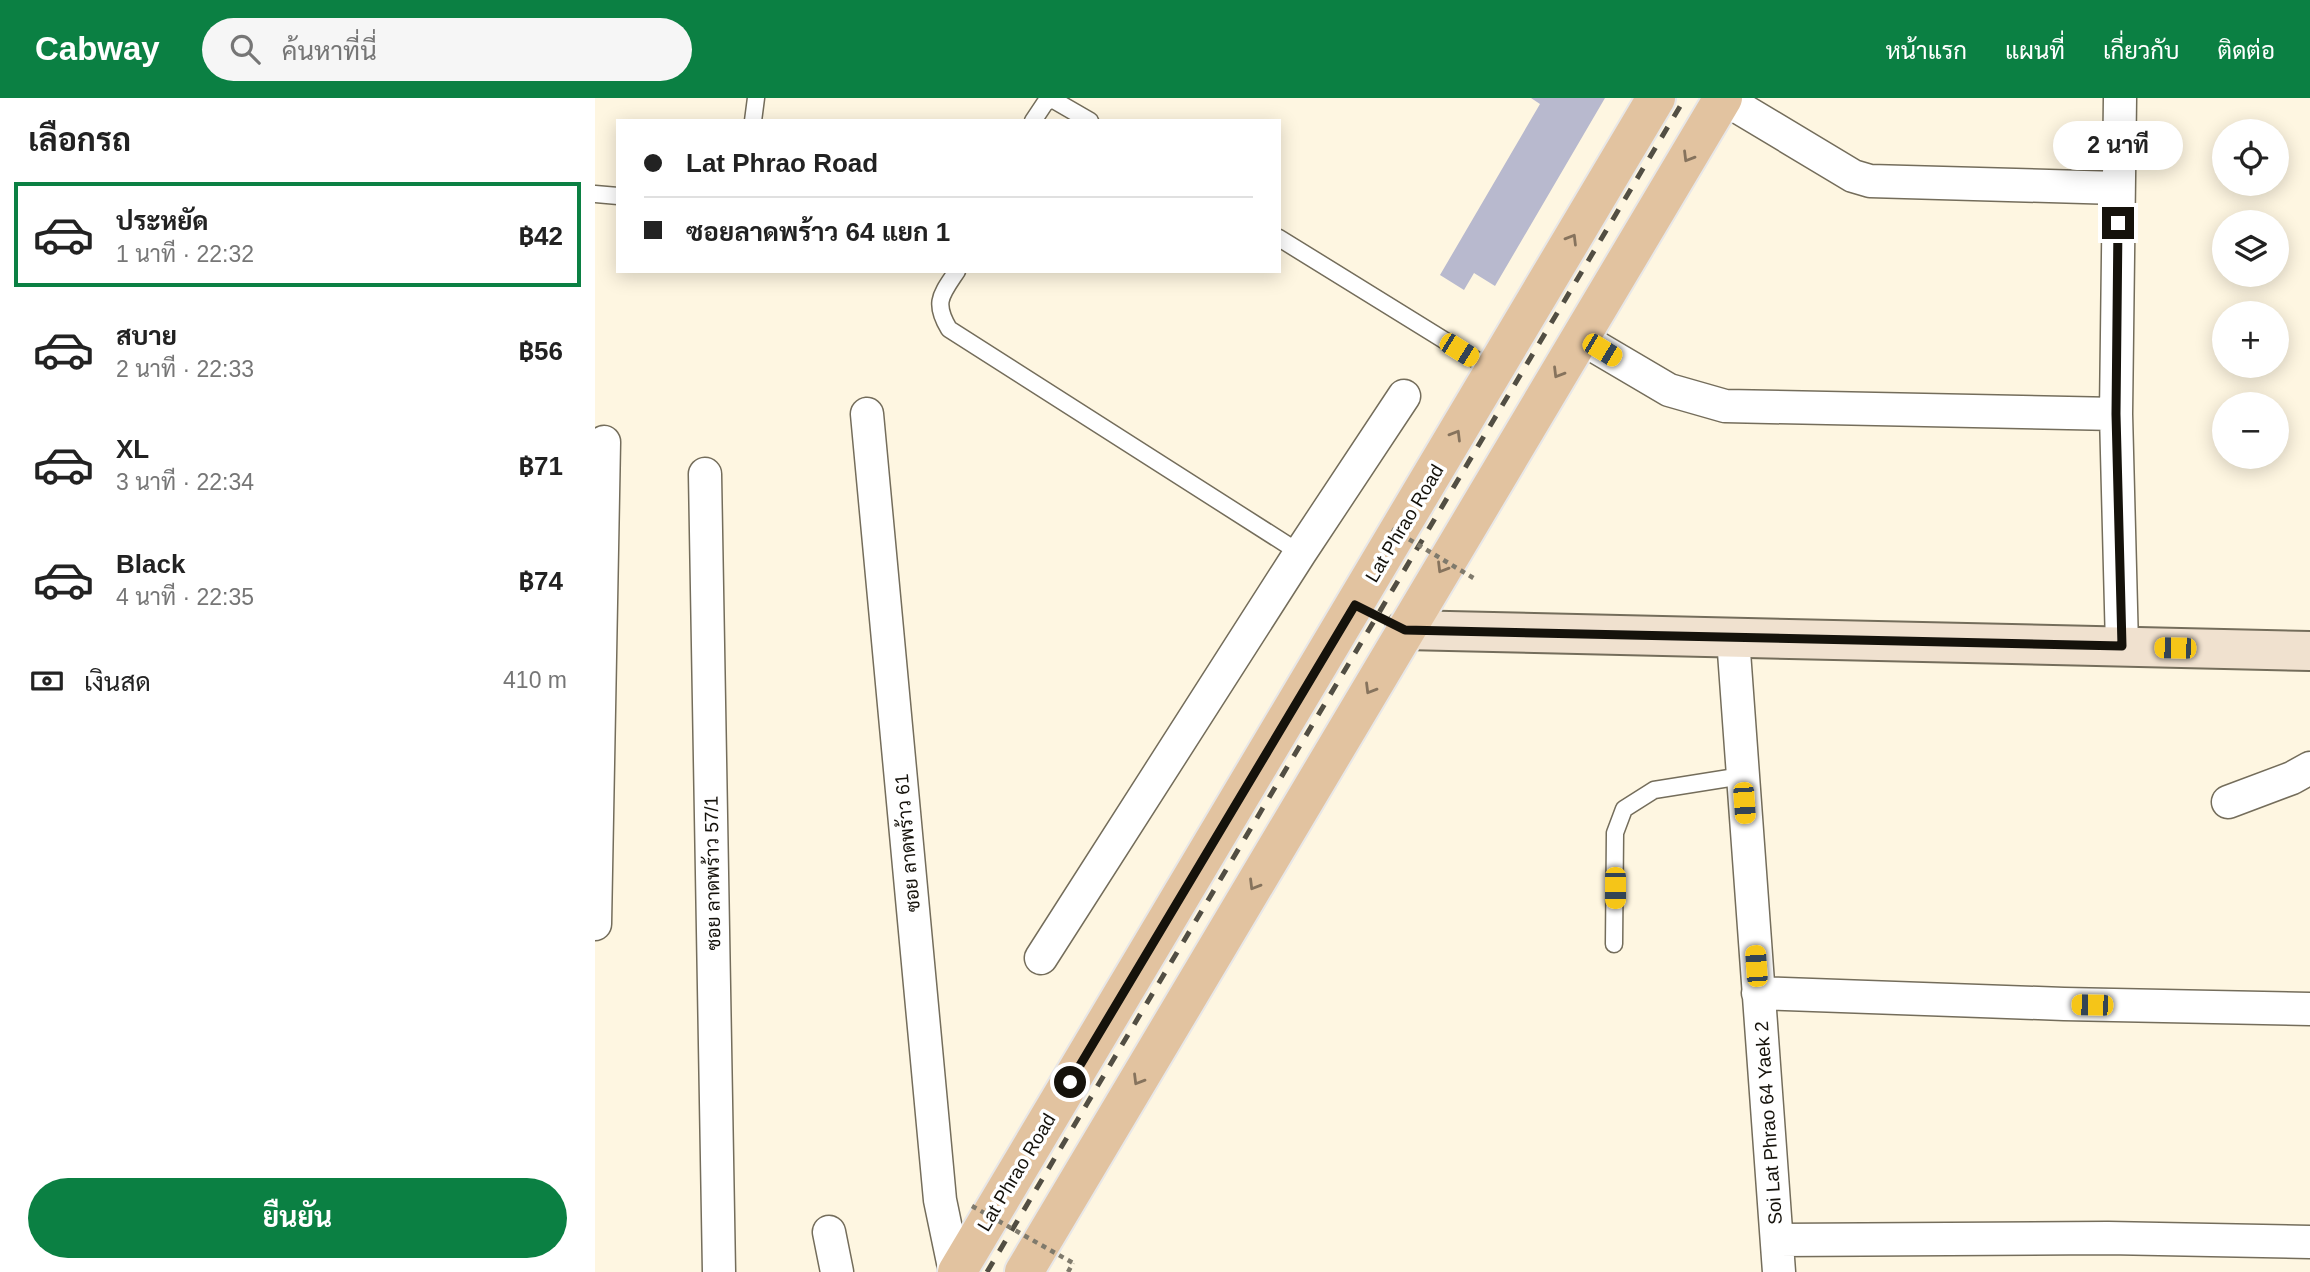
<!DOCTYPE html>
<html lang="th">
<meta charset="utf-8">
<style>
:root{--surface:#fff;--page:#f6f6f6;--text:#222;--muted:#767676;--line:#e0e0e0;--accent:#0b8043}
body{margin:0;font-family:Helvetica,Sarabun,sans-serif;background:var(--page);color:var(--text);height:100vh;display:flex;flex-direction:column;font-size:26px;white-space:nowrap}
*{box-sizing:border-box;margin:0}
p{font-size:23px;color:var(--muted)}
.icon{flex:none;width:38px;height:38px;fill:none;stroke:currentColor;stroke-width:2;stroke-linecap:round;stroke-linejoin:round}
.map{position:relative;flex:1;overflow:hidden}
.drawer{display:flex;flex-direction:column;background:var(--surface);width:595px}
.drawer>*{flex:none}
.guide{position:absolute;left:21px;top:21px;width:665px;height:154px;border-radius:0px;box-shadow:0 4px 18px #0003;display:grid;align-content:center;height:154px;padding:0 28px;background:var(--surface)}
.controls{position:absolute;left:1617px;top:21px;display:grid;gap:14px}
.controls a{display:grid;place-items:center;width:77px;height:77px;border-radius:50%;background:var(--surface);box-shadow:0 4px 18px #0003;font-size:35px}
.end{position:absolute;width:32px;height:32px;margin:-16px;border:9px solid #15120b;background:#fff;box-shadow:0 0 0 4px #fff}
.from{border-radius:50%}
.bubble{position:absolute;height:49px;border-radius:24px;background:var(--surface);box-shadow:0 4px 18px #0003;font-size:23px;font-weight:700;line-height:49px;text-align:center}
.car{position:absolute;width:21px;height:42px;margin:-21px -10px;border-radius:9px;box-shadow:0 0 5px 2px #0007;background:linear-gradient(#f5c518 24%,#345 0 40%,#f5c518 0 76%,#345 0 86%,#f5c518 0)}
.guide b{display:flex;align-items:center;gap:24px;height:66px;font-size:26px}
.guide b+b{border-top:2px solid var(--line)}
.guide i{width:18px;height:18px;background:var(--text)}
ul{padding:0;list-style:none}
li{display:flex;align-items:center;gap:21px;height:105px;margin:0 14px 10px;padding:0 14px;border:4px solid transparent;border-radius:0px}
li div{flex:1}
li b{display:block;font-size:26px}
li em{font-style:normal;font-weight:700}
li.active{border-color:var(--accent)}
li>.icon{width:63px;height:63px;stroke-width:1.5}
h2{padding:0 28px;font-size:32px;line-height:84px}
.pay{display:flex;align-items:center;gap:18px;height:77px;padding:0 28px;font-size:26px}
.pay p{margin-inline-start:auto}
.primary-button{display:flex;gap:14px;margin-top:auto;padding:14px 28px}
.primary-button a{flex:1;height:80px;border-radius:42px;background:var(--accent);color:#fff;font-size:28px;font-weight:700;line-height:80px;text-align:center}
header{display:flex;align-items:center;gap:42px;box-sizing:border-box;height:98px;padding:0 35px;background:var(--accent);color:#fff}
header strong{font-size:33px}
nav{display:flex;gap:38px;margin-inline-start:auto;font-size:24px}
.search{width:490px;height:63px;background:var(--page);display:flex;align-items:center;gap:18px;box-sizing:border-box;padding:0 24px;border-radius:38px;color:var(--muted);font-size:26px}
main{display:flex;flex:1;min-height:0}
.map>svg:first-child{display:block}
.building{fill:#b8b9ce}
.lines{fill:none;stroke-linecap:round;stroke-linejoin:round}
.lane-casing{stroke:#746d5b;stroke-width:19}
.street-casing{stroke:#746d5b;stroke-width:35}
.secondary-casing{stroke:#746d5b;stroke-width:42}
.primary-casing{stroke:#e8e7e7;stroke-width:42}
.path{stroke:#7f7a6c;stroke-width:4.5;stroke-dasharray:5 5;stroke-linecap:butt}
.lane{stroke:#fff;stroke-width:16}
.street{stroke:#fff;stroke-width:32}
.secondary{stroke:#f0e1cf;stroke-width:38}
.primary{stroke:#e2c3a0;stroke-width:38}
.rail{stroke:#524e43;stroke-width:5;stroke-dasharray:12 12;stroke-linecap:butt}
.path-bridge{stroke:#7f7a6c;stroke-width:4.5;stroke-dasharray:5 5;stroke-linecap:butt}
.oneway{stroke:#86735d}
.route{stroke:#15120b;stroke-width:9}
.labels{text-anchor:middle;stroke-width:7;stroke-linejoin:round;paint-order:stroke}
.street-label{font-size:19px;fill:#15120b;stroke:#fff}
</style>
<header>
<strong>Cabway</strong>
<div class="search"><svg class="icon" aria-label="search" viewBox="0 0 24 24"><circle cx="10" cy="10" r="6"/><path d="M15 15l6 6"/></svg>ค้นหาที่นี่</div>
<nav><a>หน้าแรก</a><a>แผนที่</a><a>เกี่ยวกับ</a><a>ติดต่อ</a></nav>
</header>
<main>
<section class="drawer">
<h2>เลือกรถ</h2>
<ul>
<li class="active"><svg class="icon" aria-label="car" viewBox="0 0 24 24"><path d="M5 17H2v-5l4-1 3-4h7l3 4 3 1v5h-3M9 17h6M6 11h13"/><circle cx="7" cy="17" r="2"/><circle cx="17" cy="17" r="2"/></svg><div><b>ประหยัด</b><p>1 นาที · 22:32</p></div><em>฿42</em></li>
<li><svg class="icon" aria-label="car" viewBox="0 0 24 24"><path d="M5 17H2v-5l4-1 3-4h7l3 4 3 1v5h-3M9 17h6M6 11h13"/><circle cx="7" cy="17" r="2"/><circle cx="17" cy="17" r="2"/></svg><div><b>สบาย</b><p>2 นาที · 22:33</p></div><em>฿56</em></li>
<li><svg class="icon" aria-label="car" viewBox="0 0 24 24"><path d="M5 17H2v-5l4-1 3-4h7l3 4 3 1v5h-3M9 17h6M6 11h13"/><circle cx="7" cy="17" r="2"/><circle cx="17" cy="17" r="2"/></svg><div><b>XL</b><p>3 นาที · 22:34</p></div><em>฿71</em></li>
<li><svg class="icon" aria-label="car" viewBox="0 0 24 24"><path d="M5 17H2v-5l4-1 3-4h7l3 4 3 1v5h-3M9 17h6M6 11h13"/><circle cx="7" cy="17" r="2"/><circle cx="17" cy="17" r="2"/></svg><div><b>Black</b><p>4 นาที · 22:35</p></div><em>฿74</em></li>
</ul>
<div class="pay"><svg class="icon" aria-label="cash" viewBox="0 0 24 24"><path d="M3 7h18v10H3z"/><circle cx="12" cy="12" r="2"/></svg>เงินสด<p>410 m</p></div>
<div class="primary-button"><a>ยืนยัน</a></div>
</section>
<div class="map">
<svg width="1715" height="1174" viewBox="0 0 1715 1174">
<rect width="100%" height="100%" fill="#fef6e1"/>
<path class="building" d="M936,0H1010L900,188L879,175L869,192L845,177L945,6Z"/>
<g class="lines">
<defs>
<path id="lane" d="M158,23L161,0
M438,23L450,5L457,1L495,23
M0,96L23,98
M684,140L899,273
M362,173C346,197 338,204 354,231L705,455
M1019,846L1020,735L1029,711L1059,692L1147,678"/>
<path id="street" d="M1128,0L1258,78L1275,83L1523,90
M1525,0L1521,316L1527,548
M984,239L1074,292L1130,308L1521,316
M272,316L345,1102L360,1174
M110,376L124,1174
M1138,540L1184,1174
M1633,704L1697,680L1715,670
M0,826L9,344
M446,860L705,455L809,298
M1163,895L1469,906L1715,911
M234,1134L242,1174
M1182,1142L1513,1140L1715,1144"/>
<path id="secondary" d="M810,532L1715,553"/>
<path id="primary" d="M362,1174L1061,0
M429,1174L1128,0"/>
</defs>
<use href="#lane" class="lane-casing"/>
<use href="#street" class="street-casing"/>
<use href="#secondary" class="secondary-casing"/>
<use href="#primary" class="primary-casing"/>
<path class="path" d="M473,1174L478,1165"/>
<use href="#lane" class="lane"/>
<use href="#street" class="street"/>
<use href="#secondary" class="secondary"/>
<use href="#primary" class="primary"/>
<path class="rail" d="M392,1174L1090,0"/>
<path class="path-bridge" d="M797,431L880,481
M377,1108L478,1165"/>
</g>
<defs><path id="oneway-chevron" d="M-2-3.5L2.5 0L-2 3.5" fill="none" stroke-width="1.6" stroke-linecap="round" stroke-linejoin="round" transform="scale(1.75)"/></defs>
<g class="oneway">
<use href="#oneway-chevron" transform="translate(1093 59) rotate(121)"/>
<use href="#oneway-chevron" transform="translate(977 141) rotate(-59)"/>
<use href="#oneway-chevron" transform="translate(963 275) rotate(121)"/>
<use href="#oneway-chevron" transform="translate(861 337) rotate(-59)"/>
<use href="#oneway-chevron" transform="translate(847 470) rotate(121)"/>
<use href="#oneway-chevron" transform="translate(775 591) rotate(121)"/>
<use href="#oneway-chevron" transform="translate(659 787) rotate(121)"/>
<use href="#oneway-chevron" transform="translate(543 982) rotate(121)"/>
</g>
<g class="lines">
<path class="route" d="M475,984L760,507L810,532L1527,548L1521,316L1523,125"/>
</g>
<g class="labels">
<g class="street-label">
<text transform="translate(809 425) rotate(-59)" y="7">Lat Phrao Road</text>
<text transform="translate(312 745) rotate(-95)" y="7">ซอย ลาดพร้าว 61</text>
<text transform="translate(117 775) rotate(-91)" y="7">ซอย ลาดพร้าว 57/1</text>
<text transform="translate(1173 1025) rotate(-94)" y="7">Soi Lat Phrao 64 Yaek 2</text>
<text transform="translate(421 1074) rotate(-59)" y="7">Lat Phrao Road</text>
</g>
</g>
</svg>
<div class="controls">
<a><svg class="icon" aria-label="locate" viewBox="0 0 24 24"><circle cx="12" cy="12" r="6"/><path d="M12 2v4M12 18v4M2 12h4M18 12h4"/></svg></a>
<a><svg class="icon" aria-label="layers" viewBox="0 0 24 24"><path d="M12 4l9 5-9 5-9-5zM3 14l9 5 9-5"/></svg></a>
<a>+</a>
<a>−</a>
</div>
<i class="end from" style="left:475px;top:984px"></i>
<i class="end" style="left:1523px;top:125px"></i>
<div class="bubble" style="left:1458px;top:23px;width:130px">2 นาที</div>
<i class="car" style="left:864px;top:252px;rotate:122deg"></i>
<i class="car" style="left:1007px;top:252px;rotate:121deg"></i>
<i class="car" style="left:1580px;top:550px;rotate:271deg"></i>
<i class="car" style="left:1149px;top:705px;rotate:176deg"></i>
<i class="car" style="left:1020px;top:790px;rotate:180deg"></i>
<i class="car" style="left:1161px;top:868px;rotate:356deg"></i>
<i class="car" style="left:1497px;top:907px;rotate:271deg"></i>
<div class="guide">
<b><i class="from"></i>Lat Phrao Road</b>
<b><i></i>ซอยลาดพร้าว 64 แยก 1</b>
</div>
</div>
</main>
